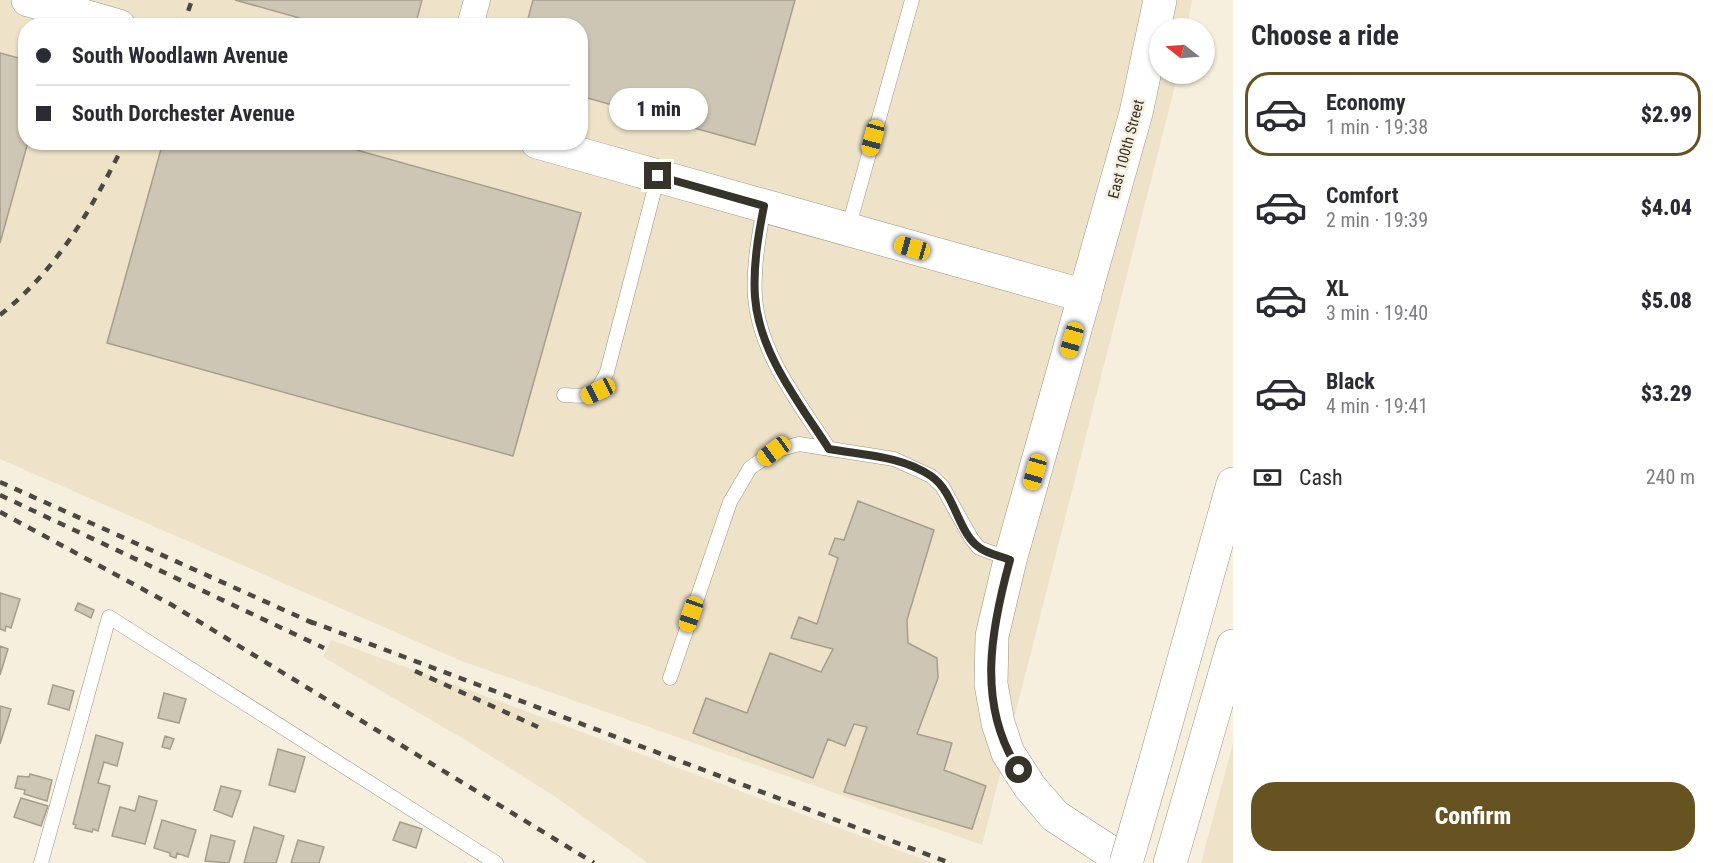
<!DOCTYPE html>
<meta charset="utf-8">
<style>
:root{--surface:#fff;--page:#f7f7f7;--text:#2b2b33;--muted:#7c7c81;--line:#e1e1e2;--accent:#675322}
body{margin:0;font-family:"Roboto Condensed",sans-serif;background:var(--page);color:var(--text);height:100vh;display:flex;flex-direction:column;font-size:22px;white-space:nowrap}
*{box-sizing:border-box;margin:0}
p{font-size:20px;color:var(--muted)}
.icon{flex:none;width:33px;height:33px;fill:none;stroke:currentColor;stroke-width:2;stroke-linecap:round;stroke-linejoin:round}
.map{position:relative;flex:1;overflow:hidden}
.panel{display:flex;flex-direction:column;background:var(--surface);width:480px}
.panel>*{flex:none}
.top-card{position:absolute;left:18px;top:18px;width:570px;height:132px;border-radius:24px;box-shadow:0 2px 4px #0004;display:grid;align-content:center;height:132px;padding:0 18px;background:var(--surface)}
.needle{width:39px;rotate:287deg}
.buttons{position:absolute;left:1149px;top:18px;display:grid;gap:12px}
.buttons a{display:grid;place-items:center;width:66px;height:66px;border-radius:50%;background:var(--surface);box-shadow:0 2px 4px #0004;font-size:30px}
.end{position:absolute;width:27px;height:27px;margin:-14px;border:8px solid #36332b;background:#fff;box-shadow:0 0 0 3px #fff}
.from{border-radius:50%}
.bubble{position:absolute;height:42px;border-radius:21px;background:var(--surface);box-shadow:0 2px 4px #0004;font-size:20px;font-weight:800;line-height:42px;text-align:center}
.car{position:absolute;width:18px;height:36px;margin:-18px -9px;border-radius:8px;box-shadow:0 0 4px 2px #0007;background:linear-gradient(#f5c518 24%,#345 0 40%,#f5c518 0 76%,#345 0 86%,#f5c518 0)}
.top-card b{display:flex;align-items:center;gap:21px;height:57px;font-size:22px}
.top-card b+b{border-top:2px solid var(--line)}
.top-card i{width:15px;height:15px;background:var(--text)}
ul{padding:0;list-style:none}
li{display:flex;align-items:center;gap:18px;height:84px;margin:0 12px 9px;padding:0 6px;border:3px solid transparent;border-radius:24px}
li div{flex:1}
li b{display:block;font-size:22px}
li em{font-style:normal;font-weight:800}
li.active{border-color:var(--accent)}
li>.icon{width:54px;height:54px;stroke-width:1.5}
h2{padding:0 18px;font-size:27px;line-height:72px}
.pay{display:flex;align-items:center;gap:15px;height:66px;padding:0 18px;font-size:22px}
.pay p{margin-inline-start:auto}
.cta{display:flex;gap:12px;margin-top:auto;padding:12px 18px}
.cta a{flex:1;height:69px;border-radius:24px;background:var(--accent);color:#fff;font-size:24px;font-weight:800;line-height:69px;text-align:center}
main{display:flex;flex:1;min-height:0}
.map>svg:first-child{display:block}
.built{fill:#eee3c9;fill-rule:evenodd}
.building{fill:#cdc6b4;stroke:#a69e8d;stroke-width:1.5}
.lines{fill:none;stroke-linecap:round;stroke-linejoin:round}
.lane-casing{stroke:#9c9483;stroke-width:15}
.street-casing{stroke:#9c9483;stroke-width:27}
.secondary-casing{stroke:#9c9483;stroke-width:34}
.highway-casing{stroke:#9c9483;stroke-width:34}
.lane{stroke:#fff;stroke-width:14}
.street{stroke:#fff;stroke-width:26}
.secondary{stroke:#fff;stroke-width:33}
.highway{stroke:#fff;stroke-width:33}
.rail{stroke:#4c483f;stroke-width:4.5;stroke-dasharray:8 8;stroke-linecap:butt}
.highway-bridge-casing{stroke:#9c9483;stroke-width:34;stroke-linecap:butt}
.highway-bridge{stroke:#fff;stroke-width:33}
.route{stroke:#36332b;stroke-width:8}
.labels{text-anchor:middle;stroke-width:5;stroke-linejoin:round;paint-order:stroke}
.street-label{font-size:15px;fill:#36332b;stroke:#f7efdd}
</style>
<main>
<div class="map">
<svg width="1233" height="863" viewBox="0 0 1233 863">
<rect width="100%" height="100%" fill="#f7efdd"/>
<path class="built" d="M0,0H1192L1187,28H1160V74H1178L982,845L459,660L0,459ZM26,26H580V142H26Z
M331,640L472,691L933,863H648L554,796L467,741L323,657Z
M1233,743V863H1201Z"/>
<path class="building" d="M235,0H422L415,26H328Z
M533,0H795L755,145L580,96V26H526Z
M0,53L26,60V142H28L0,243Z
M163,142H328L581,213L513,456L107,343Z
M858,501L934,530L907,620L908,643L937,658L938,678L917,734L952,743L944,770L986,786L972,829L844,792L867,727L854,724L845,746L828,739L813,778L693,733L706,698L747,713L770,653L821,672L833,649L791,638L799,617L817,624L838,558L829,554L835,538L844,540Z
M0,593L20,599L11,628L6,626L5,631L0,629Z
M78,603L94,610L91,618L75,610Z
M0,646L8,649L0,675Z
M53,685L74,691L69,710L48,704Z
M164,693L186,699L179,723L158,718Z
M0,706L11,709L0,744Z
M96,735L123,743L117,766L104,762L98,783L110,786L98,831L93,829L92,832L75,828L76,825L73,824Z
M165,736L174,739L170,749L162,747Z
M278,749L305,757L295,792L269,785Z
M30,774L52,780L47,801L24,794L25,790L15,788L18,776L29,777Z
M221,786L241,791L232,817L214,810Z
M139,796L157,801L145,844L112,836L120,807L135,811Z
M21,798L48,806L41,826L14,817Z
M162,820L196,830L188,857L177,853L176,858L170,856V853L154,848Z
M400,822L422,829L416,848L393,840Z
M254,827L284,836L276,863H244Z
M211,835L235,841L229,863L205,861Z
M298,840L324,847L319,863H291Z"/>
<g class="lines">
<defs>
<path id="lane" d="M764,206C759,236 753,266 755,297C759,353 800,404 829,449
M848,229L912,0
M564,395C591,397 595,397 607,372L658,176
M670,678L730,502L750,468L774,451L799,444L894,459L931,476L942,486L971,538L979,548L1010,559
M41,863L109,617L496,863"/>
<path id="street" d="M470,26L477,0"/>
<path id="secondary" d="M28,0L119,26
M537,142L1085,296
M1127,863L1055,816L1030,787L1008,753L998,723L991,684L992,636L1010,560L1136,113L1160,0"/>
<path id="highway" d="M1153,770L1233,484
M1170,863L1233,646"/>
</defs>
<use href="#lane" class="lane-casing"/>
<use href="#street" class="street-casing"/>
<use href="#secondary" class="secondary-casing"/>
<use href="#highway" class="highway-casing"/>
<use href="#lane" class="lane"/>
<use href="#street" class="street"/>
<use href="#secondary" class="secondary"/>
<use href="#highway" class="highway"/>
<path class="rail" d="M183,26L192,0
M0,315C59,268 92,208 125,142
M0,482L315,624
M0,495L324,648
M0,512L172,605L594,863
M309,621L950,863
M415,671L538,727"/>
<defs>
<path id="highway-bridge" d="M1126,863L1153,770"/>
</defs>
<use href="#highway-bridge" class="highway-bridge-casing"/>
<use href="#highway-bridge" class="highway-bridge"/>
</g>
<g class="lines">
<path class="route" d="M658,176L764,206C758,236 753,266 755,297C759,353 800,404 829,449C863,455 902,456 931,476C955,492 958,534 980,548C988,554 1001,556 1010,560C991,629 976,705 1019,770"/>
</g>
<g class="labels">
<g class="street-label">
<text transform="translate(1126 149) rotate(-75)" y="5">East 100th Street</text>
</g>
</g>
</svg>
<div class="buttons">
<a><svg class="needle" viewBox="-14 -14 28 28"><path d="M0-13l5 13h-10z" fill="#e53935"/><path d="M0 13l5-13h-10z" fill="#7c7c81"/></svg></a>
</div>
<i class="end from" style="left:1019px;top:770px"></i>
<i class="end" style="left:658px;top:176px"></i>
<div class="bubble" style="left:609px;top:88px;width:99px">1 min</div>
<i class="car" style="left:873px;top:138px;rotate:195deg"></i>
<i class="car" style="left:912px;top:248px;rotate:286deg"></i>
<i class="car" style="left:1072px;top:340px;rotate:196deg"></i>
<i class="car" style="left:598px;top:391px;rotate:244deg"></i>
<i class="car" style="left:774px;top:451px;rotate:234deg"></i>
<i class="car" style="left:1035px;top:472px;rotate:196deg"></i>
<i class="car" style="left:691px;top:614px;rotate:199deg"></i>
<div class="top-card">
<b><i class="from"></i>South Woodlawn Avenue</b>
<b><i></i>South Dorchester Avenue</b>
</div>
</div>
<section class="panel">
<h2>Choose a ride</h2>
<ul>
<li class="active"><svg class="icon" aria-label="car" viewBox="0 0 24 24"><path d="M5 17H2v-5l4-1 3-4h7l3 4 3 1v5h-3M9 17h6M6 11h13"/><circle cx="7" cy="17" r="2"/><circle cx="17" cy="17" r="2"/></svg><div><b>Economy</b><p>1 min · 19:38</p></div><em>$2.99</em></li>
<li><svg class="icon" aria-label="car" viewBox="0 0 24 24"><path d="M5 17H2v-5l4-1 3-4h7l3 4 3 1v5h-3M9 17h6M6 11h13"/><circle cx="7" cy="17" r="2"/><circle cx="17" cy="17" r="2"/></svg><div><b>Comfort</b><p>2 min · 19:39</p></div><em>$4.04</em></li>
<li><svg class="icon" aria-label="car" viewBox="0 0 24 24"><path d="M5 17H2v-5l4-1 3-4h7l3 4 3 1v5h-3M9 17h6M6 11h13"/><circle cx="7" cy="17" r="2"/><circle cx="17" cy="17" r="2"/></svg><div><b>XL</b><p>3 min · 19:40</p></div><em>$5.08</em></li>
<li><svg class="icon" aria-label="car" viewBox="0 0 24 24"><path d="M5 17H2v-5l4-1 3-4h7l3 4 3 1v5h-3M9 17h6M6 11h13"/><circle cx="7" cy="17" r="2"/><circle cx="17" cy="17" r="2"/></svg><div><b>Black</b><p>4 min · 19:41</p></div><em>$3.29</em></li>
</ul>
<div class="pay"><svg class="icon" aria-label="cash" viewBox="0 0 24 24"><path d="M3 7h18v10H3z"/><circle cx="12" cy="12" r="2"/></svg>Cash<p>240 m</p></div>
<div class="cta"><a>Confirm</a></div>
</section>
</main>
